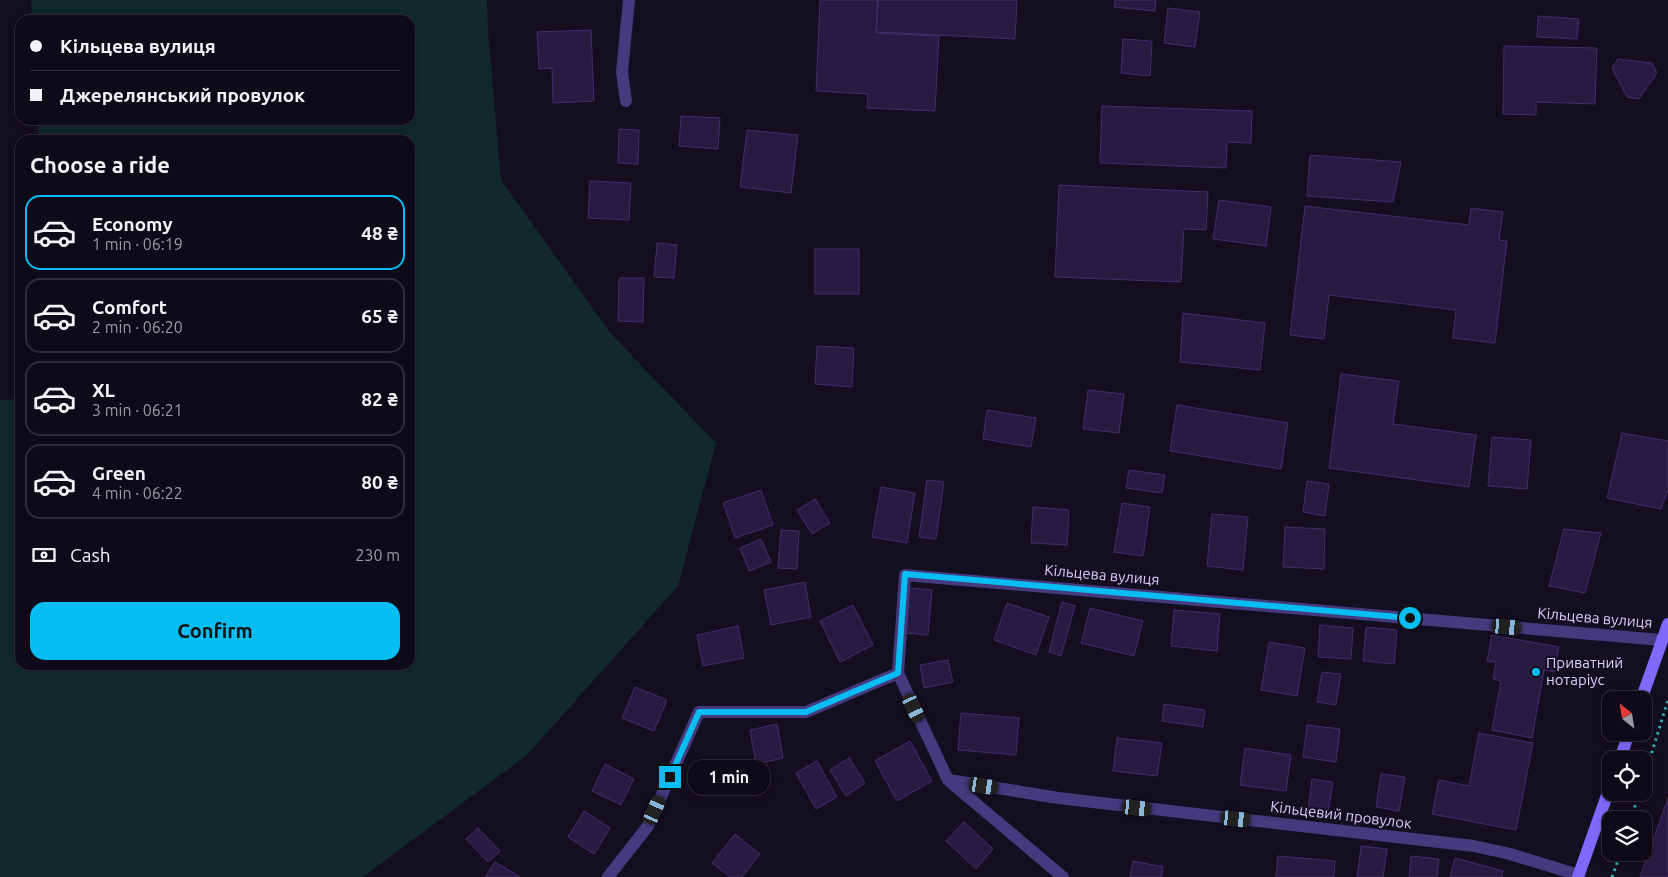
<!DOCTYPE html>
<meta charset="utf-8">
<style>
:root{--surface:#0f0a19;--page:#181322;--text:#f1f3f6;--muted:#9b9aa2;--line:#2f2b38;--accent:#07bdf2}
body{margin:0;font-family:Ubuntu,sans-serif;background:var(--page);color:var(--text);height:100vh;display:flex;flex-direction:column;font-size:19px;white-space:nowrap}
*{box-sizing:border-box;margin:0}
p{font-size:16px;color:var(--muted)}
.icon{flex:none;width:28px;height:28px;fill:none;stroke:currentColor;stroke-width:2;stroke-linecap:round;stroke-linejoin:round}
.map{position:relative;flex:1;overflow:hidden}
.panel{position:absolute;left:15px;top:135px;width:400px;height:535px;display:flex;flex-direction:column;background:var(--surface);border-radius:15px;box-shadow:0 2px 8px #0003,0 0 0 1px var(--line)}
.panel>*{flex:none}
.top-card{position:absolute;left:15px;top:15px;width:400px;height:110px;border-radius:15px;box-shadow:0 2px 8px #0003,0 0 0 1px var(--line);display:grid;align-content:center;height:110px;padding:0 15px;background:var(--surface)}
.needle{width:32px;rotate:330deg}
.tools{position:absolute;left:1602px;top:691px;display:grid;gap:10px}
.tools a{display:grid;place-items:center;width:50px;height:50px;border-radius:10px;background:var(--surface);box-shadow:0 2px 8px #0003,0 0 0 1px var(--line);font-size:25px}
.end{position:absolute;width:22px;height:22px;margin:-11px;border:6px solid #07bdf2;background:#111;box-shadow:0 0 0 2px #111}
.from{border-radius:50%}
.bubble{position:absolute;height:35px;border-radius:15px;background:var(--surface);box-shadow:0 2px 8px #0003,0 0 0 1px var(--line);font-size:16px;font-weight:600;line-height:35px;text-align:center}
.car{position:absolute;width:15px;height:30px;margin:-15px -8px;border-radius:6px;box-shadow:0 0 4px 1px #0007;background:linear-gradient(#222 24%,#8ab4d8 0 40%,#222 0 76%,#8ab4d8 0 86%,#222 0)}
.top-card b{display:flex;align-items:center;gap:18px;height:48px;font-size:19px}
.top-card b+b{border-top:1px solid var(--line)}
.top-card i{width:12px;height:12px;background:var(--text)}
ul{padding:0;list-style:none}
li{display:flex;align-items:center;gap:15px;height:75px;margin:0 10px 8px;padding:0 5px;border:2px solid var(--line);border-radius:15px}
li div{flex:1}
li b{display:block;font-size:19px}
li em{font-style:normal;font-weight:600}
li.current{border-color:var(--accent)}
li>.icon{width:45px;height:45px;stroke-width:1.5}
h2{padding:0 15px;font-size:22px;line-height:60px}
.pay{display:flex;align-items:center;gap:12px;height:55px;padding:0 15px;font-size:19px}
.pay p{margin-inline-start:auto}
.primary-button{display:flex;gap:10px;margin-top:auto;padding:10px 15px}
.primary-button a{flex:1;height:58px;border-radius:15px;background:var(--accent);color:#111;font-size:20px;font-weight:600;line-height:58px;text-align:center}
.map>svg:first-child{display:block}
.green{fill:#11292b}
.building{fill:#271b42;stroke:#422d6d}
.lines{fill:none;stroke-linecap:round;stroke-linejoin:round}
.path{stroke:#32a7b0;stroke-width:3;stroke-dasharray:2.5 4;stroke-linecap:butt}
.street{stroke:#463a7f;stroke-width:12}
.secondary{stroke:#7f69fb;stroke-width:12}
.route{stroke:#07bdf2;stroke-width:6}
.poi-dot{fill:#07bdf2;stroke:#140e21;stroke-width:2}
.labels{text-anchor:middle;stroke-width:4;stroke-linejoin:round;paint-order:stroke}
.street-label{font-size:15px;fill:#dbcffe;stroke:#140e21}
.poi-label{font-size:15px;fill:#dbcffe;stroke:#140e21;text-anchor:start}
</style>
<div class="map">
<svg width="1668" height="877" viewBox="0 0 1668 877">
<rect width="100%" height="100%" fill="#140e21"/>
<path class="green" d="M31,0H487L488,31L501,180L611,334L716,443L678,586L527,755L363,877H0V400L20,399V665H410V140H39L38,120H410V20H32Z"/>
<path class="building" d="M820,0H878L876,33L939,36L935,111L867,108L868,94L816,91Z
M878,0H1017L1015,39L876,32Z
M1115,0H1156L1155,11L1114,7Z
M1168,8L1200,12L1195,47L1164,43Z
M1538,16L1579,19L1577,39L1537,37Z
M591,30L594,101L553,103L552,68L539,69L537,32Z
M1123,39L1152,41L1150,76L1121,73Z
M1504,46L1597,48L1595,104L1536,102V115L1503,114Z
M1618,59L1652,63L1657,73L1639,99L1627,97L1612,68Z
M1102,106L1252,111L1251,143L1227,142L1226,168L1100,163Z
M681,116L720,118L718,149L679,146Z
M619,129L639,130L638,164L618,163Z
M747,130L798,135L791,193L740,187Z
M1310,155L1401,162L1393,202L1307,196Z
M590,181L631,183L629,220L588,218Z
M1059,185L1208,192L1206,230L1184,229L1181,282L1055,277Z
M1219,200L1271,207L1266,246L1213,239Z
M1305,206L1469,225L1471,208L1503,212L1499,240L1507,241L1495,343L1453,338L1456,310L1329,295L1324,339L1290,335Z
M657,243L677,245L674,278L654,277Z
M815,249H859V294H815Z
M619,278H644L643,322L618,321Z
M1183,313L1265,323L1260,370L1180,362Z
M817,346L854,348L852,387L815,384Z
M1341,374L1399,381L1393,424L1476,435L1469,487L1329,468Z
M1088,390L1124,394L1119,433L1083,429Z
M1177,405L1288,423L1281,469L1170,451Z
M987,410L1036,418L1031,447L983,439Z
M1622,433L1668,441V490L1661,509L1607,498Z
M1492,437L1531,440L1527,489L1488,486Z
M1129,470L1165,475L1162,493L1126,488Z
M927,480L944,482L936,539L919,537Z
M1307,481L1329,484L1325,516L1303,512Z
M881,487L915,493L907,543L872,537Z
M761,490L773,525L735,538L723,503Z
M815,499L830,523L812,534L797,510Z
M1122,503L1150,507L1143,556L1114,552Z
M1033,507L1069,510L1067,545L1031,543Z
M1212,514L1248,517L1243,570L1207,566Z
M1285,527L1325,529L1324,569L1283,567Z
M1564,529L1601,533L1585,593L1549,586Z
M781,530L799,531L797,569L778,568Z
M761,539L771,562L749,571L740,548Z
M805,582L811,617L771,625L764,590Z
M909,588L932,590L928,635L905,633Z
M1062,602L1075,606L1061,656L1049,652Z
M1007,603L1049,617L1036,655L994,640Z
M853,605L873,645L840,662L820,621Z
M1090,608L1143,621L1134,656L1081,643Z
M1174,610L1220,614L1217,651L1171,646Z
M1320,625L1353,628L1351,659L1318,657Z
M738,626L744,658L703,666L697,635Z
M1366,627L1397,630L1394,664L1363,661Z
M1492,635L1559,647L1554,672L1544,670L1532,738L1492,730L1501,681L1493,679L1496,662L1487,661Z
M1269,642L1305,648L1297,696L1261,690Z
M948,660L953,682L924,688L920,665Z
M1322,672L1341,674L1336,705L1317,702Z
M635,687L667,700L654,731L622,718Z
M1164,704L1205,710L1203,727L1162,721Z
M961,713L1019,718L1016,755L958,750Z
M777,724L783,758L756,764L750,730Z
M1307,725L1340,729L1336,762L1303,757Z
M1479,733L1533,743L1516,830L1432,814L1439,780L1469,786Z
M1117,738L1162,743L1157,776L1113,771Z
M910,741L932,781L897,801L875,761Z
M1245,748L1291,755L1286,791L1240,785Z
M849,758L865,783L846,796L830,770Z
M817,761L837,797L816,809L796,773Z
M605,764L634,779L621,805L592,791Z
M1381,774L1405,777L1399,811L1376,807Z
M1312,779L1333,782L1328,813L1308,810Z
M1668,798V877H1640Z
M584,811L610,828L594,854L568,837Z
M964,822L993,849L976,869L946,841Z
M478,828L500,851L488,862L466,839Z
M735,834L760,854L742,877H730L712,863Z
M1361,846L1387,849L1383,877H1357Z
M1278,856L1335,861L1334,877H1276Z
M1411,856L1439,859L1437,877H1409Z
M1455,858L1503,871L1502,877H1450Z
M1133,861L1163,867L1161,877H1130Z
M495,862L520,877H485Z"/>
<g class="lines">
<path class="path" d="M1644,778L1668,700
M1631,820L1639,792
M1612,877L1621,852"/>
<path class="street" d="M626,101L622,72L629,0
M949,780L1058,798L1474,846L1510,854L1579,875
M608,877L648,826L699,712H806L898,673
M1063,877L948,780L898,673L905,575L1662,640"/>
<path class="secondary" d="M1641,700L1668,624
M1620,760L1629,732
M1578,877L1611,784"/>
</g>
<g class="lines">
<path class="route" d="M670,777L699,712H806L898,673L905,574L1410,618"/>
</g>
<circle class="poi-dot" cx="1536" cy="672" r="5"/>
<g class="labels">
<g class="street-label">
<text transform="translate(1102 575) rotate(5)" y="5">Кільцева вулиця</text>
<text transform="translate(1595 618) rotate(5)" y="5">Кільцева вулиця</text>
<text transform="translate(1341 815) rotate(7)" y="5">Кільцевий провулок</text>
</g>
<g class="poi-label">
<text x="1546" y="668">Приватний<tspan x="1546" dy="17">нотаріус</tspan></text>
</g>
</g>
</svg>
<div class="tools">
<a><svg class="needle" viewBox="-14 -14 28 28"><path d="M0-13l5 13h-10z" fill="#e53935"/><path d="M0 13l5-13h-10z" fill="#9b9aa2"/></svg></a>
<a><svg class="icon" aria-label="locate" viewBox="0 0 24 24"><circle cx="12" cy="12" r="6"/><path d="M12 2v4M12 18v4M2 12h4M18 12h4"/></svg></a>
<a><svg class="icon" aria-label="layers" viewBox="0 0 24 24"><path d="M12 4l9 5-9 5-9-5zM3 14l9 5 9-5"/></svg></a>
</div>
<i class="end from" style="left:1410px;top:618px"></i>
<i class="end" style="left:670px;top:777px"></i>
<div class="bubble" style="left:688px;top:760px;width:82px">1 min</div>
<i class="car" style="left:1507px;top:627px;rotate:95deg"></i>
<i class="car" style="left:914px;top:708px;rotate:155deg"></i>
<i class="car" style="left:984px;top:786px;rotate:99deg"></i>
<i class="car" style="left:1137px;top:808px;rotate:96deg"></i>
<i class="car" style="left:655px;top:810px;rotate:24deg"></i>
<i class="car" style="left:1236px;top:819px;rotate:96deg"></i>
<div class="top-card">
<b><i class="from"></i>Кільцева вулиця</b>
<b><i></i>Джерелянський провулок</b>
</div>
<section class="panel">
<h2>Choose a ride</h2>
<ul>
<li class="current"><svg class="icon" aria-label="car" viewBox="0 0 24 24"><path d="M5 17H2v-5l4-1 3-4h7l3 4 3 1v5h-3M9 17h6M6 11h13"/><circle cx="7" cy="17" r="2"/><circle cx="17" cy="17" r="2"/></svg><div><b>Economy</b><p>1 min · 06:19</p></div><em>48 ₴</em></li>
<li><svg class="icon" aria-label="car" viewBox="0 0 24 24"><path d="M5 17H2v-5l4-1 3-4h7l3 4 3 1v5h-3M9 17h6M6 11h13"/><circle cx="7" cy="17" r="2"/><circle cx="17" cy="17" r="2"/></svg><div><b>Comfort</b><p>2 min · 06:20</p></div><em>65 ₴</em></li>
<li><svg class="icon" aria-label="car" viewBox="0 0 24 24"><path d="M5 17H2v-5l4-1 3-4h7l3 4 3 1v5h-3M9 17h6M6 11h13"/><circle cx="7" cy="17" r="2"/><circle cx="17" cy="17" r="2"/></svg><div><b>XL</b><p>3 min · 06:21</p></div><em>82 ₴</em></li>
<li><svg class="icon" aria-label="car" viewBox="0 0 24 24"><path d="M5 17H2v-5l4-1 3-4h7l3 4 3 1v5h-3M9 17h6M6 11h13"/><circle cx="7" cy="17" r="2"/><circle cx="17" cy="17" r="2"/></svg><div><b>Green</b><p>4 min · 06:22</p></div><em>80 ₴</em></li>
</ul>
<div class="pay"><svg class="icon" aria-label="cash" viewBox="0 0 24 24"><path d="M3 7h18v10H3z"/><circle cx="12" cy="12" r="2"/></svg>Cash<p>230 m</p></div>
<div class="primary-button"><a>Confirm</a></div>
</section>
</div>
